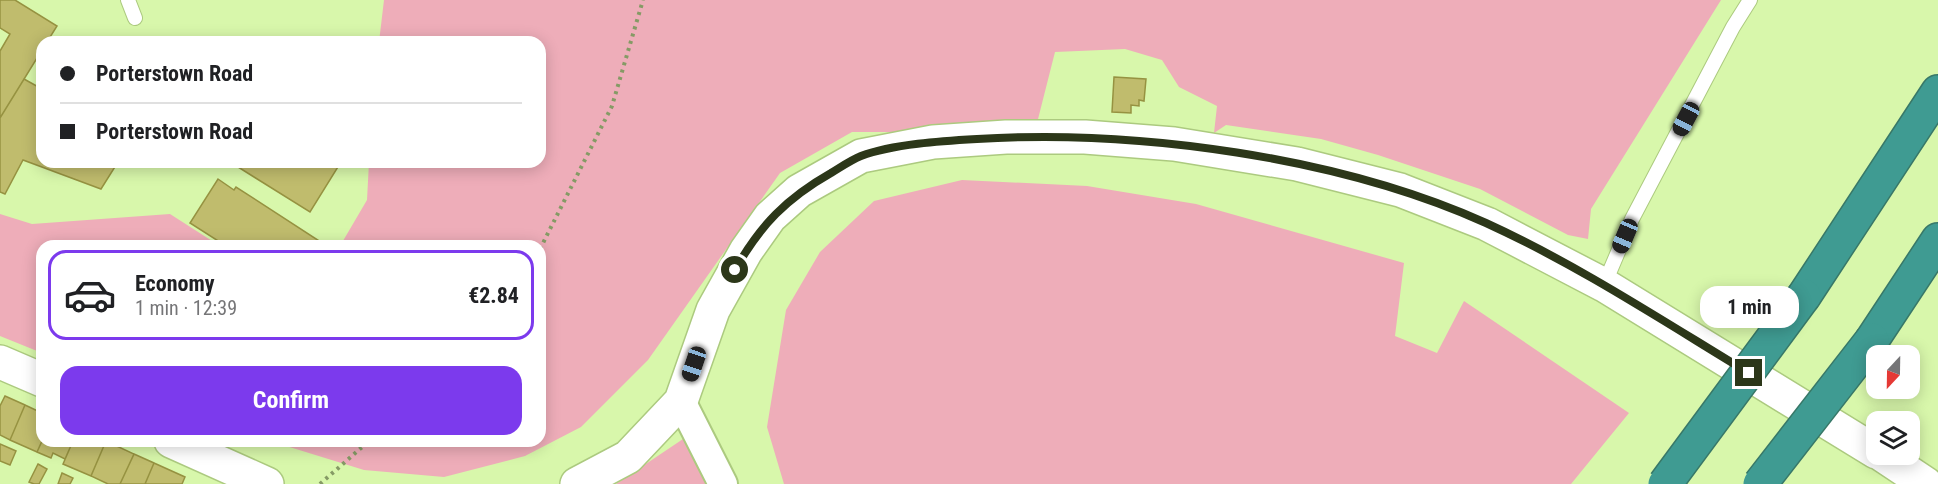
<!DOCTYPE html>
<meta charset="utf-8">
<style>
:root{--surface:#fff;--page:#f2f2f2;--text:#202124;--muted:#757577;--line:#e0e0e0;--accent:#7c3aed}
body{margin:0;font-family:"Roboto Condensed",sans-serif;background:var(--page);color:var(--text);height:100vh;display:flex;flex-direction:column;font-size:22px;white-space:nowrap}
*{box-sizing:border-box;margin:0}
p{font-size:20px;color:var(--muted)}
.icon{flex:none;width:33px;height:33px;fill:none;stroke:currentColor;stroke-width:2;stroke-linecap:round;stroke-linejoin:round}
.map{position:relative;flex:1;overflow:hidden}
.drawer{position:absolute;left:36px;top:240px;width:510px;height:207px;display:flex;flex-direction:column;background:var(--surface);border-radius:18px;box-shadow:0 3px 15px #0003}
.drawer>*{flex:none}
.top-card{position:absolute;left:36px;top:36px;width:510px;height:132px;border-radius:18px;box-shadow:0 3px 15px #0003;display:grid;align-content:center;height:132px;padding:0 24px;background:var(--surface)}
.needle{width:39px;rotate:202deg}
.tools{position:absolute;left:1866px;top:345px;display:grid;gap:12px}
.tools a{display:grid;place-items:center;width:54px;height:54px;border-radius:12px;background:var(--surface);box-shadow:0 3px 15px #0003;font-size:30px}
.end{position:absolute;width:27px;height:27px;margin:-14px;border:8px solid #2c3719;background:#fff;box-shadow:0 0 0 3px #fff}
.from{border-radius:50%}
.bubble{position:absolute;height:42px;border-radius:18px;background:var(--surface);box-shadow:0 3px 15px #0003;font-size:20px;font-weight:700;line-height:42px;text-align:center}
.car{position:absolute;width:18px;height:36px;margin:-18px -9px;border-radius:8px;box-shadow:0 0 4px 2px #0007;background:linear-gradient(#222 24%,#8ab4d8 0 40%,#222 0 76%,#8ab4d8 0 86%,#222 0)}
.top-card b{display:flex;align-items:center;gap:21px;height:57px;font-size:22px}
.top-card b+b{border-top:2px solid var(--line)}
.top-card i{width:15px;height:15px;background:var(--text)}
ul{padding:10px 0 0;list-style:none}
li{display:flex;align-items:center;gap:18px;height:90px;margin:0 12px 9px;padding:0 12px;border:3px solid transparent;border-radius:18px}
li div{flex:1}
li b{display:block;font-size:22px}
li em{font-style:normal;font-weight:700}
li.active{border-color:var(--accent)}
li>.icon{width:54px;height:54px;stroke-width:1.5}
.button{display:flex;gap:12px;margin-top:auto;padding:12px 24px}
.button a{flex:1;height:69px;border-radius:18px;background:var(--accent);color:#fff;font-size:24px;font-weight:700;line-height:69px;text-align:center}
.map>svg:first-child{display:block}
.green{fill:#eeadb9}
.building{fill:#c0bc6d;stroke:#969241;stroke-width:1.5}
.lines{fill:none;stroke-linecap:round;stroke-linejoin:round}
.service-casing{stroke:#acca7f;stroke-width:16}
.minor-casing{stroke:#acca7f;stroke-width:32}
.tertiary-casing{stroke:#acca7f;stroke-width:36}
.motorway-casing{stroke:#387868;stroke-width:36}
.path{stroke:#859a65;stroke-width:4;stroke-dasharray:3 4.5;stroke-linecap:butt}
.service{stroke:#fff;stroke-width:14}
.minor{stroke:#fff;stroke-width:28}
.tertiary{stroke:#fff;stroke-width:33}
.motorway{stroke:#3f9b92;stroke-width:33}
.motorway-bridge-casing{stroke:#387868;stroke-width:36;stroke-linecap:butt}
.motorway-bridge{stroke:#3f9b92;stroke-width:33}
.route{stroke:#2c3719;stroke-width:8}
</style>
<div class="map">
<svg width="1938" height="484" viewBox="0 0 1938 484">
<rect width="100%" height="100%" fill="#d8f7ab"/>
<path class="green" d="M384,0H1721L1591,209L1588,239L1568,235L1480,189L1378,155L1321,139L1226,125L1214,133L1217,106L1179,87L1162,60L1125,49L1055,52L1037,123L894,132H852L780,173L648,360L581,427L525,456L444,477L364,470L270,441H540V246H340L367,200L369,162H540V42H379Z
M962,180L1087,186L1196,204L1404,263L1395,336L1437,353L1464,301L1629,413L1571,484H784L767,427L786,310L820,252L874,201Z
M0,214L32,224L170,214L220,246H42V353L0,336Z
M686,437L709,484H616Z"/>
<path class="building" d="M0,0H15L57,26L47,42H42V50L0,118V51L10,34L0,28Z
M1114,77L1146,79L1144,101L1139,100V106L1131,105V113L1112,112Z
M24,79L42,89V162H118L101,189L23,160L5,194L0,192V118Z
M230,162H341L310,212Z
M218,179L234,190L236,187L327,246H226L190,223Z
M5,396L25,405L10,440L0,435V406Z
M25,405L42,413V441L37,452L10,440Z
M42,441H73L65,459L53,453L51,458L37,452Z
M73,441H106L91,476L63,464Z
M106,441L134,454L120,484H108L91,476Z
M0,444L16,451L10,465L0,461Z
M134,454L154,463L145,484H120Z
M154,463L185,477L182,484H145Z
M38,464L47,469L39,484H34L29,482Z
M62,473L73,478L70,484H58Z"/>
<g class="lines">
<defs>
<path id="service" d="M128,0L135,18
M1604,285L1632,219L1733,27L1750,0"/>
<path id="minor" d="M681,401L723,484"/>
<path id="tertiary" d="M0,362L42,380
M171,441L267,484
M1881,454L1926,484
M577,484L628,457L681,401L713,310L746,251L770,217L799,191L861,156L933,142L1006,137H1085L1174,144L1297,164L1400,190L1487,224L1604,285L1876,452"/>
<path id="motorway" d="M1804,296L1938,92
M1872,340L1938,240"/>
</defs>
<use href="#service" class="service-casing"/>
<use href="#minor" class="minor-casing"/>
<use href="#tertiary" class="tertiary-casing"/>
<use href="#motorway" class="motorway-casing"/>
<path class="path" d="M540,249L612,106L643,0
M320,484L369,441"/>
<use href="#service" class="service"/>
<use href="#minor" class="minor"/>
<use href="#tertiary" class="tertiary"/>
<use href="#motorway" class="motorway"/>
<defs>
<path id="motorway-bridge" d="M1665,484L1804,296
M1760,484L1872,340"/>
</defs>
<use href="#motorway-bridge" class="motorway-bridge-casing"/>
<use href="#motorway-bridge" class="motorway-bridge"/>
</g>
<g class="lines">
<path class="route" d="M735,270C760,225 787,198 831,173C841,167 851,160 861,156C893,144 942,141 977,139C1138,129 1339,157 1486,223C1578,265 1663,321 1749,373"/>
</g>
</svg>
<div class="tools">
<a><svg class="needle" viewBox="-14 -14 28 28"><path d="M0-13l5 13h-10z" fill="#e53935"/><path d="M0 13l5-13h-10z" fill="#757577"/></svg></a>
<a><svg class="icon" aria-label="layers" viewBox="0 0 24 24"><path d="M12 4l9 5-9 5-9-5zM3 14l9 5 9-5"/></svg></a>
</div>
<i class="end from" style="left:735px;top:270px"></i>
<i class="end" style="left:1749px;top:373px"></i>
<div class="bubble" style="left:1700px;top:286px;width:99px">1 min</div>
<i class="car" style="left:1686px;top:119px;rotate:208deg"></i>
<i class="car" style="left:1625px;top:236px;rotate:203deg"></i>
<i class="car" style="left:694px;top:364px;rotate:199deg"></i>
<div class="top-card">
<b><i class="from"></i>Porterstown Road</b>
<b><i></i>Porterstown Road</b>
</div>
<section class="drawer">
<ul>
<li class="active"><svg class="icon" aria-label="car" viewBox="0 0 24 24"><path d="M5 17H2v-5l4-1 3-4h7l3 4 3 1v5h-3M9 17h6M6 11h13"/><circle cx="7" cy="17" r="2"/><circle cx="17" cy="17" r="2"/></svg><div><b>Economy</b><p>1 min · 12:39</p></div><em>€2.84</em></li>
</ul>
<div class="button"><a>Confirm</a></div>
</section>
</div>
